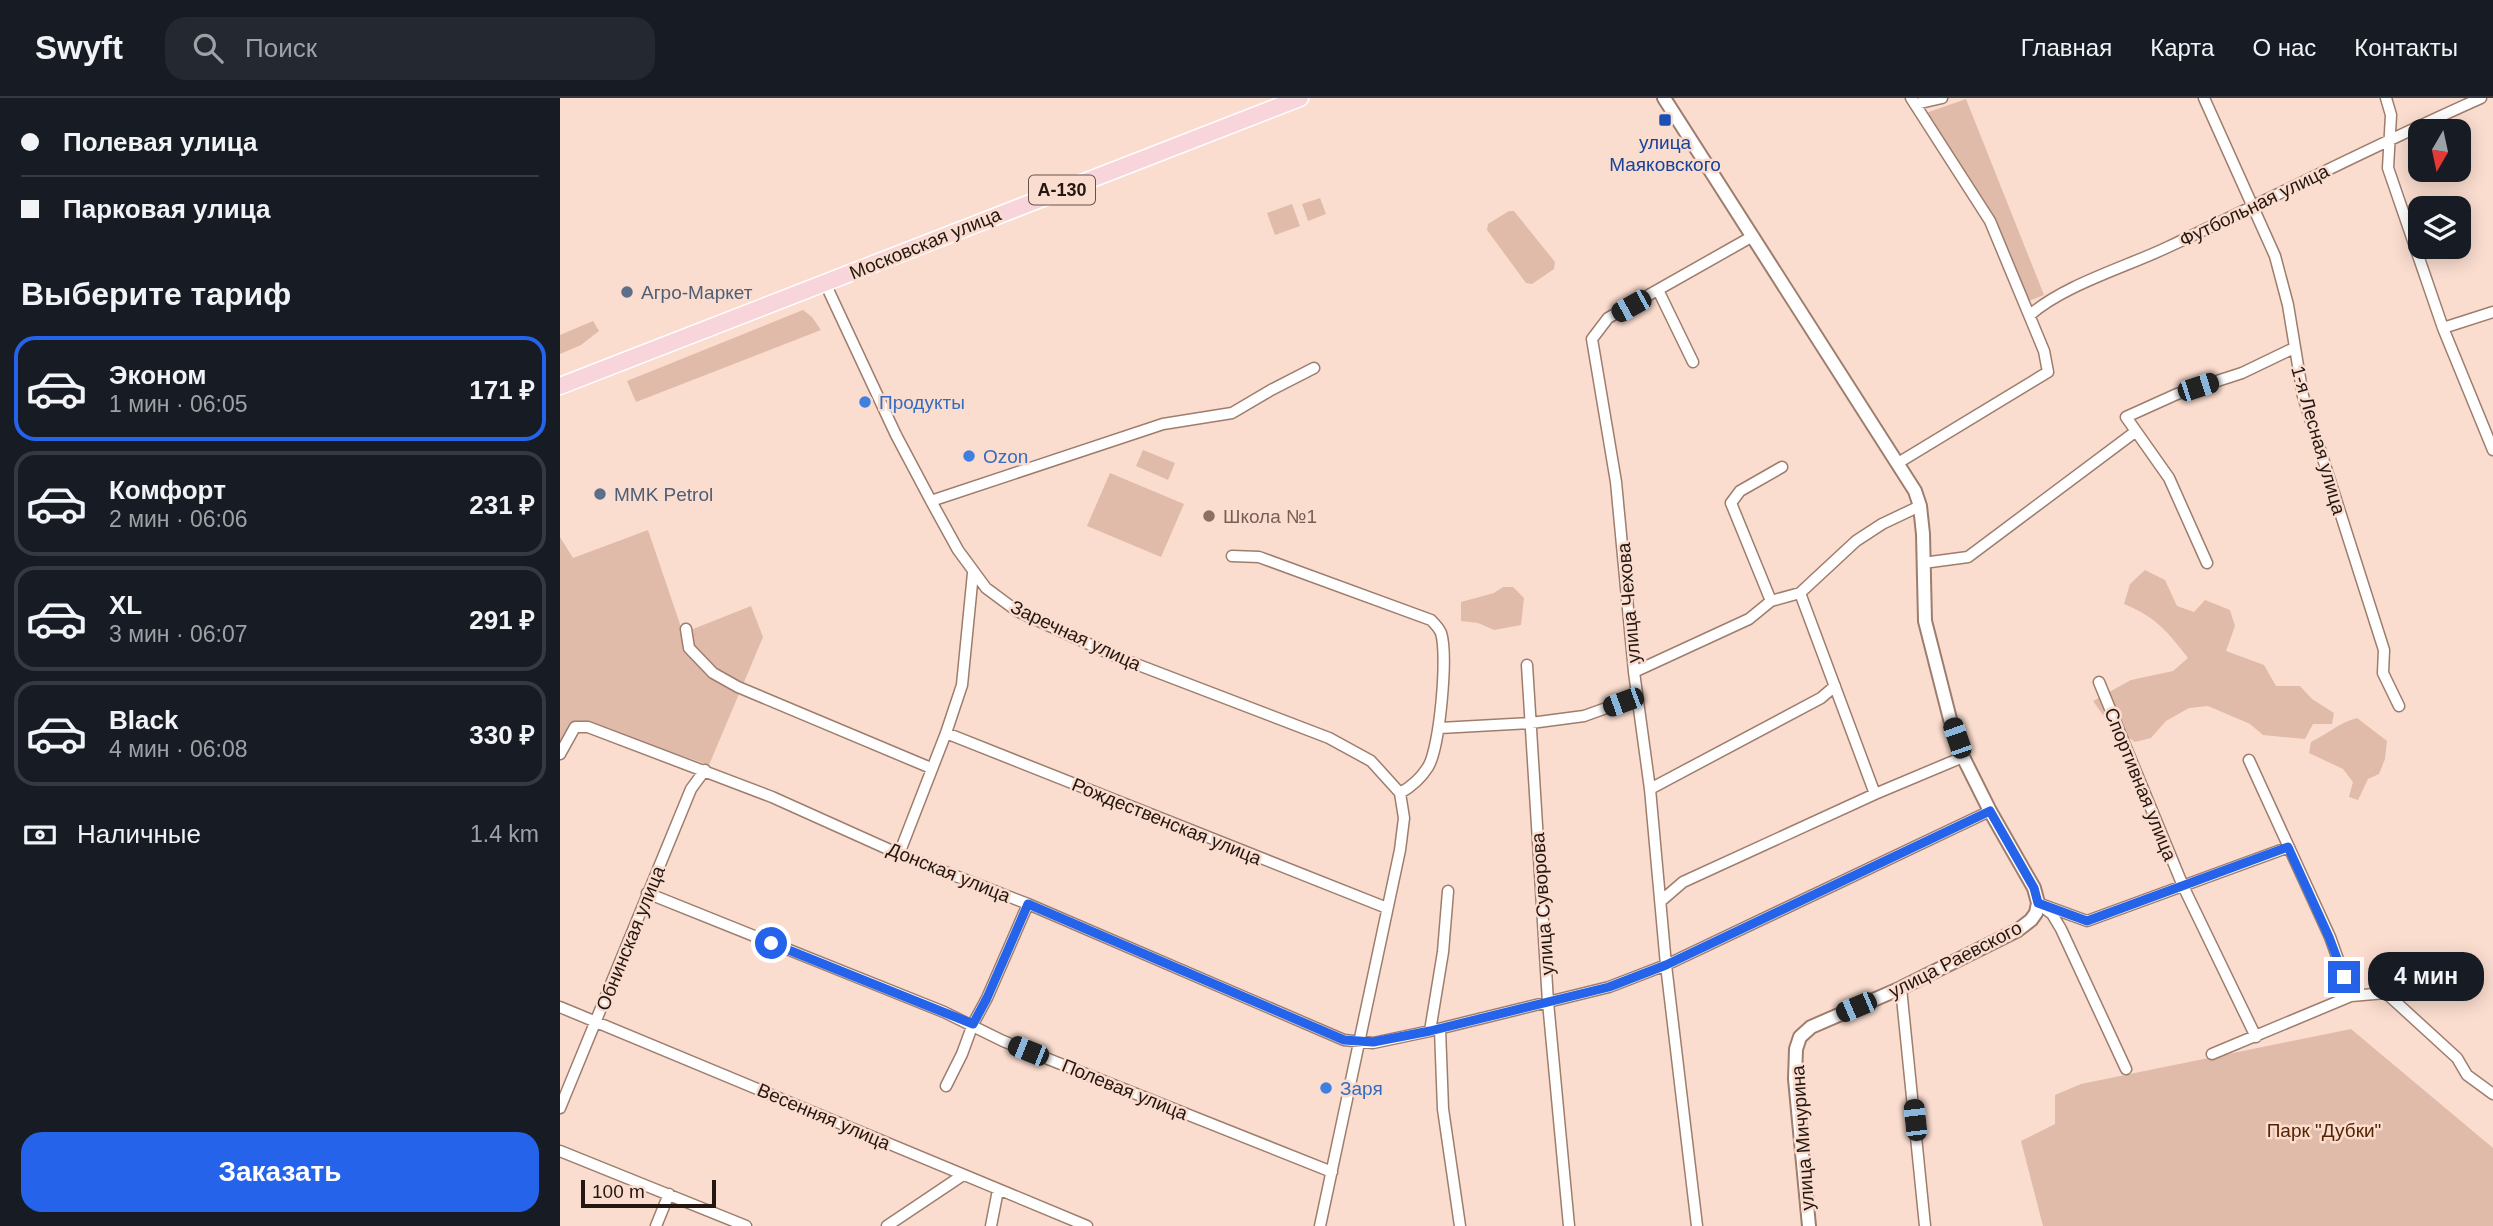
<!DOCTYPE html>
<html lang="ru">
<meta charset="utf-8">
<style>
:root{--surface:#171b24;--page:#242831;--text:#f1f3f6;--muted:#9ea1a6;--line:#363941;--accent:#2563eb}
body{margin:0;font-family:Arial,sans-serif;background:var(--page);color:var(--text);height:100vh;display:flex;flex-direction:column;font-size:26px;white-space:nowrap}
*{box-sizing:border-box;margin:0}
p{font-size:23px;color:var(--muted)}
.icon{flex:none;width:38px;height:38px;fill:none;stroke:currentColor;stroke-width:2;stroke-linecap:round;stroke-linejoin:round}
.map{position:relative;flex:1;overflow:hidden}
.drawer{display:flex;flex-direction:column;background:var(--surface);width:560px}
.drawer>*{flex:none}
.top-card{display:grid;align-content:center;height:154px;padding:0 21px;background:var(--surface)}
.needle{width:46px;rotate:189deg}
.tools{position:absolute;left:1848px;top:21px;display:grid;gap:14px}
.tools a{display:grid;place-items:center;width:63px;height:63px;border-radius:14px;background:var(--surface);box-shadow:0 4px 18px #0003;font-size:35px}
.scale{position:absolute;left:21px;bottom:18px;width:135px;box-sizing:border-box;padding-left:7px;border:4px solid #241711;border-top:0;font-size:19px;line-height:24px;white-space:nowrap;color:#241711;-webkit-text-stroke:5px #faddcf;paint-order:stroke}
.end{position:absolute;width:32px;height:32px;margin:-16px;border:9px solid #2563eb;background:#fff;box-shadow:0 0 0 4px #fff}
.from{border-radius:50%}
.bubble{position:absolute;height:49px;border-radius:21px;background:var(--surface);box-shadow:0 4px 18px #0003;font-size:23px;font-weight:700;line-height:49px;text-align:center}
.car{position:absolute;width:21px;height:42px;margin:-21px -10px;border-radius:9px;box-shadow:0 0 5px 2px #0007;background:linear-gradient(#222 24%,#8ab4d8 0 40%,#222 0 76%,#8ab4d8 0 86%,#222 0)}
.top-card b{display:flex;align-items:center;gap:24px;height:66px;font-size:26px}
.top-card b+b{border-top:2px solid var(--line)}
.top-card i{width:18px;height:18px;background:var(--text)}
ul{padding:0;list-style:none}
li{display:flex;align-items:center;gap:21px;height:105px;margin:0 14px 10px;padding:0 7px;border:4px solid var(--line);border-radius:21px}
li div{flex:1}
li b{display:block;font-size:26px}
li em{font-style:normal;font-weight:700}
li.on{border-color:var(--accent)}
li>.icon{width:63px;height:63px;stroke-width:1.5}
h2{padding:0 21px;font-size:32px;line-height:84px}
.pay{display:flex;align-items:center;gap:18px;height:77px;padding:0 21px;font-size:26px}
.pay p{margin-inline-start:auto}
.primary-button{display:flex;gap:14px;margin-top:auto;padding:14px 21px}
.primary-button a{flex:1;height:80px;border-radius:21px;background:var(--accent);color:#fff;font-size:28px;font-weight:700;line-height:80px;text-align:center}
header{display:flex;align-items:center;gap:42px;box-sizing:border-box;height:98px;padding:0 35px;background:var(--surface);border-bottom:2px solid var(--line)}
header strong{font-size:33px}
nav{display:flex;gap:38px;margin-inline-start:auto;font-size:24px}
.search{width:490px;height:63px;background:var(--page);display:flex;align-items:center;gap:18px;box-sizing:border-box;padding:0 24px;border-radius:21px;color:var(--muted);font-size:26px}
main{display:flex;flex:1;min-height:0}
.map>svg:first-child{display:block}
.green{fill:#e1bba9}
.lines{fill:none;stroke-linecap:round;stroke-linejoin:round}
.minor-casing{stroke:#9e7d6d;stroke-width:13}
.tertiary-casing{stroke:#9e7d6d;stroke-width:16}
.primary-casing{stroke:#fff;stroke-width:19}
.minor{stroke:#fff;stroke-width:10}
.tertiary{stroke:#fff;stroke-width:12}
.primary{stroke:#f8d5da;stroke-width:16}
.route{stroke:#2563eb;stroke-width:9}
.transit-dot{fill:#1a4fb4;stroke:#faddcf;stroke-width:2.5}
.service-dot{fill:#5c6f8a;stroke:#faddcf;stroke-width:2.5}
.shop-dot{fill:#3f7fe0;stroke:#faddcf;stroke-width:2.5}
.education-dot{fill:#8d6e63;stroke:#faddcf;stroke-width:2.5}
.labels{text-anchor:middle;stroke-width:5;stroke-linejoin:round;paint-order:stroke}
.shield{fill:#faddcf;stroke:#64524a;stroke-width:2}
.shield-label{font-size:18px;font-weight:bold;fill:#241711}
.transit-label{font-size:19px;fill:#164399;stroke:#faddcf}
.street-label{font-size:19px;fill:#241711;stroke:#faddcf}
.service-label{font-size:19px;fill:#4e5e75;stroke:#faddcf;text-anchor:start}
.shop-label{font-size:19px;fill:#366cbe;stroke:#faddcf;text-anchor:start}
.education-label{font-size:19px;fill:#785e54;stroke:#faddcf;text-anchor:start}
.park-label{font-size:19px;fill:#572302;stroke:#faddcf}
</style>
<header>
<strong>Swyft</strong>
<div class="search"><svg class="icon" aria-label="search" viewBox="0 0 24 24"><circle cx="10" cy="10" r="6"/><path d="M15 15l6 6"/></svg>Поиск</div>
<nav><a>Главная</a><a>Карта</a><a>О нас</a><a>Контакты</a></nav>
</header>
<main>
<section class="drawer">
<div class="top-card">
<b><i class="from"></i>Полевая улица</b>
<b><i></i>Парковая улица</b>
</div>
<h2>Выберите тариф</h2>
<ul>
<li class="on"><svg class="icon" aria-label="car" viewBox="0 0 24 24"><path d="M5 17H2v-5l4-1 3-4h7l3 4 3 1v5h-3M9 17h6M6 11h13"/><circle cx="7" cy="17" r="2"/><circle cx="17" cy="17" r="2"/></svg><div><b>Эконом</b><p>1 мин · 06:05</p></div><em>171 ₽</em></li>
<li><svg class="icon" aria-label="car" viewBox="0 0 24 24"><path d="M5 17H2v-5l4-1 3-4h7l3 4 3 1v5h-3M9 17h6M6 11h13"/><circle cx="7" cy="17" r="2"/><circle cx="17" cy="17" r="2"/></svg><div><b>Комфорт</b><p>2 мин · 06:06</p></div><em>231 ₽</em></li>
<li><svg class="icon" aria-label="car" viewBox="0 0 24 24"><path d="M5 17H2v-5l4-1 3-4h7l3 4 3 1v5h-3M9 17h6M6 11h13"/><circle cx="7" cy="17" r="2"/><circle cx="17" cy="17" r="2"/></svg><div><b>XL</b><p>3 мин · 06:07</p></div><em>291 ₽</em></li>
<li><svg class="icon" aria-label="car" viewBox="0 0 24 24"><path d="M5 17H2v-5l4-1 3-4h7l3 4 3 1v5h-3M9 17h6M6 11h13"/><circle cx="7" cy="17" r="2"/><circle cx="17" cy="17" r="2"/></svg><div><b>Black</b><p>4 мин · 06:08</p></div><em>330 ₽</em></li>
</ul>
<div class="pay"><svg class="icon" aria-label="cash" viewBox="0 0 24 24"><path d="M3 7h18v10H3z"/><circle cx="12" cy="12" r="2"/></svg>Наличные<p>1.4 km</p></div>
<div class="primary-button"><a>Заказать</a></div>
</section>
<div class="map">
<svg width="1933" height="1128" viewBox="0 0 1933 1128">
<rect width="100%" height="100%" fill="#faddcf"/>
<path class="green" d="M1406,1L1484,197L1466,204L1433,120L1366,15Z
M760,100L766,116L748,123L742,106Z
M732,106L740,128L715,137L707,115Z
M949,113H954L995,164L994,171L972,186L966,185L927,132L928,126Z
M243,212L252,219L261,232L76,304L67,283Z
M33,223L39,233L21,247L0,256V237Z
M583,352L615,365L608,382L576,368Z
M550,375L624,406L601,459L527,428Z
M88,432L123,535L191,508L203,539L149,667L29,626H14L0,649V439L13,460Z
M1585,472L1605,482L1617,508L1634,514L1645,502L1670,512L1675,528L1666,553L1704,567L1716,588H1740L1752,601L1774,615L1772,626H1753L1745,641L1703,637L1690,626L1648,608L1629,610L1606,623L1591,640L1575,644L1550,627L1533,603L1571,582L1613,573L1628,560C1607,533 1597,520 1564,506L1570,486Z
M943,489H953L964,500L961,527L934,532L918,525L901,523V504L934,495Z
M1797,620L1827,643L1825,661L1819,676L1808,681L1798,702L1789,699L1793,684L1783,671L1749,655L1751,644C1766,637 1780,624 1797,620Z
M1791,931L1933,1050V1128H1483L1461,1043L1495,1026V997L1521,986Z"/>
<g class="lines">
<defs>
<path id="minor" d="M1644,0L1715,158L1728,207L1743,298L1824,552L1823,575L1839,608
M1826,0L1831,17L1828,70L1883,230L1933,352
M1356,6L1382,0
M265,185L336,337L371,403L398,452L426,490L457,513L555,558L769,640L811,663L840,695
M1098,192L1133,264
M1470,217C1504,187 1566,169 1608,149C1712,100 1815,47 1921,0
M1883,230L1933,214
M1338,365L1488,274L1484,253L1430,123L1351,0
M371,403L603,326L672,315L711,292L754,270
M672,458L699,459L871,522C875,526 879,530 881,535C888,557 880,649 868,669C861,680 851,689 840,695
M1363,465L1408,459L1575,334
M1647,465L1609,380L1566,319L1617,296L1682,275L1734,250
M1240,495L1315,696
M1211,503L1171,405L1180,393L1222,369
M126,531L129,550L153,575L178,589L371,670
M967,567L988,904L1009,1128
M1074,574L1189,521L1211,503L1240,495L1296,443L1322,426L1360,408
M1539,584L1623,788L1696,939
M880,630L971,625L1024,618L1077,599
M386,635L827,810
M0,656L15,629H28L212,699L339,756L468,806L784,942L813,945L870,933L1049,889L1106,867L1430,713
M1689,662L1770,839L1791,898
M1090,691L1261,600L1275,588
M339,756L386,635L402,587L413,475
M87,795L384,914L443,943L772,1074
M1101,803L1123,784L1315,696L1403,659
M1478,805L1527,823L1729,749
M1484,810L1492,816L1501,831L1566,971
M1341,890L1365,1128
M0,909L527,1128
M880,931L883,1011L900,1128
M870,933L883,854L888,793
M1652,956L1791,898L1826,895L1897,960L1907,977L1933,996
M386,988L402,956L413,926L427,900L468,806
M0,1010L131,691L145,672
M0,1053L186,1128
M96,1128L109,1096
M327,1128L403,1077
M431,1128L438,1092
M760,1128L840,752L844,720L840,695
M1137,1128L1106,867L1090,691L1074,574L1056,384L1032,241L1048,220L1193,138"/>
<path id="tertiary" d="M1104,0L1355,393L1360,408L1363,436L1365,523L1390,621L1403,659L1430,713L1474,790L1478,805L1476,815L1471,822L1458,832L1341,890L1251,929L1240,939L1236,951L1235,981L1249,1128"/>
<path id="primary" d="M0,288L740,0"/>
</defs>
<use href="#minor" class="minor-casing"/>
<use href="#tertiary" class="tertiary-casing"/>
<use href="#primary" class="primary-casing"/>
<use href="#minor" class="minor"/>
<use href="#tertiary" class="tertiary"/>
<use href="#primary" class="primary"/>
</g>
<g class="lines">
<path class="route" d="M211,845L413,926L427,900L468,806L784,942L813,944L870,933L1049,889L1106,867L1430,713L1474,790L1478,805L1527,823L1728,749L1769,839L1784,879"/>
</g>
<rect class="transit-dot" x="1098" y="15" width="14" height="14" rx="3.5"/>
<g class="service-dot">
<circle cx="67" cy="194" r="7"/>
<circle cx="40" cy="396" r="7"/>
</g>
<g class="shop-dot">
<circle cx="305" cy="304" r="7"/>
<circle cx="409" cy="358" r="7"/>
<circle cx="766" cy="990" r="7"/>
</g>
<circle class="education-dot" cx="649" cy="418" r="7"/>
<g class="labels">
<rect class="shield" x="469" y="77.5" width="66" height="29" rx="5"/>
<g class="shield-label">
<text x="502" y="98">А-130</text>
</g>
<g class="transit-label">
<text x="1105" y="51">улица<tspan x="1105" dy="22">Маяковского</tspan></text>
</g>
<g class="street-label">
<text transform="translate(1694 107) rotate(-26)" y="7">Футбольная улица</text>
<text transform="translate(365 145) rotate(-22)" y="7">Московская улица</text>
<text transform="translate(1759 342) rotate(74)" y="7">1-я Лесная улица</text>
<text transform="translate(1068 505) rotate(-95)" y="7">улица Чехова</text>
<text transform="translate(516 537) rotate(25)" y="7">Заречная улица</text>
<text transform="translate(1581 686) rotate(68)" y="7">Спортивная улица</text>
<text transform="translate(607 723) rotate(22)" y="7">Рождественская улица</text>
<text transform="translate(389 774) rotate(22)" y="7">Донская улица</text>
<text transform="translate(982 806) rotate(-94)" y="7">улица Суворова</text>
<text transform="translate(70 840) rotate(-68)" y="7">Обнинская улица</text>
<text transform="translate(1395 861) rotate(-27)" y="7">улица Раевского</text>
<text transform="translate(565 991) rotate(22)" y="7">Полевая улица</text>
<text transform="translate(264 1018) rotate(23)" y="7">Весенняя улица</text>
<text transform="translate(1242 1040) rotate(-94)" y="7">улица Мичурина</text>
</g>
<g class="service-label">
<text x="81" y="201">Агро-Маркет</text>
<text x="54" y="403">MMK Petrol</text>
</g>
<g class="shop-label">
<text x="319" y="311">Продукты</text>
<text x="423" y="365">Ozon</text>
<text x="780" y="997">Заря</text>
</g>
<g class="education-label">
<text x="663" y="425">Школа №1</text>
</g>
<g class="park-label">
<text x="1764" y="1039">Парк "Дубки"</text>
</g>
</g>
</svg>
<div class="tools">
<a><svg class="needle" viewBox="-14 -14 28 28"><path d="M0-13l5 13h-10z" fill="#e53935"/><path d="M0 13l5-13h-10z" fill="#9ea1a6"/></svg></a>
<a><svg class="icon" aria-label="layers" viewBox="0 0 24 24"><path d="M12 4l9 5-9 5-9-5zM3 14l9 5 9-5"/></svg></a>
</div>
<div class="scale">100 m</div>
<i class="end from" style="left:211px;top:845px"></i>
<i class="end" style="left:1784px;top:879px"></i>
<div class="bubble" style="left:1808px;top:854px;width:116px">4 мин</div>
<i class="car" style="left:1071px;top:208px;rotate:241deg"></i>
<i class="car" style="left:1638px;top:289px;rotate:72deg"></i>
<i class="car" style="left:1063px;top:604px;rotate:250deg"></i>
<i class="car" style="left:1397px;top:640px;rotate:341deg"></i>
<i class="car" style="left:1296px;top:909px;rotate:247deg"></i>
<i class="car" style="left:468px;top:953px;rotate:292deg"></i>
<i class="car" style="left:1355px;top:1022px;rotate:354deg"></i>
</div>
</main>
